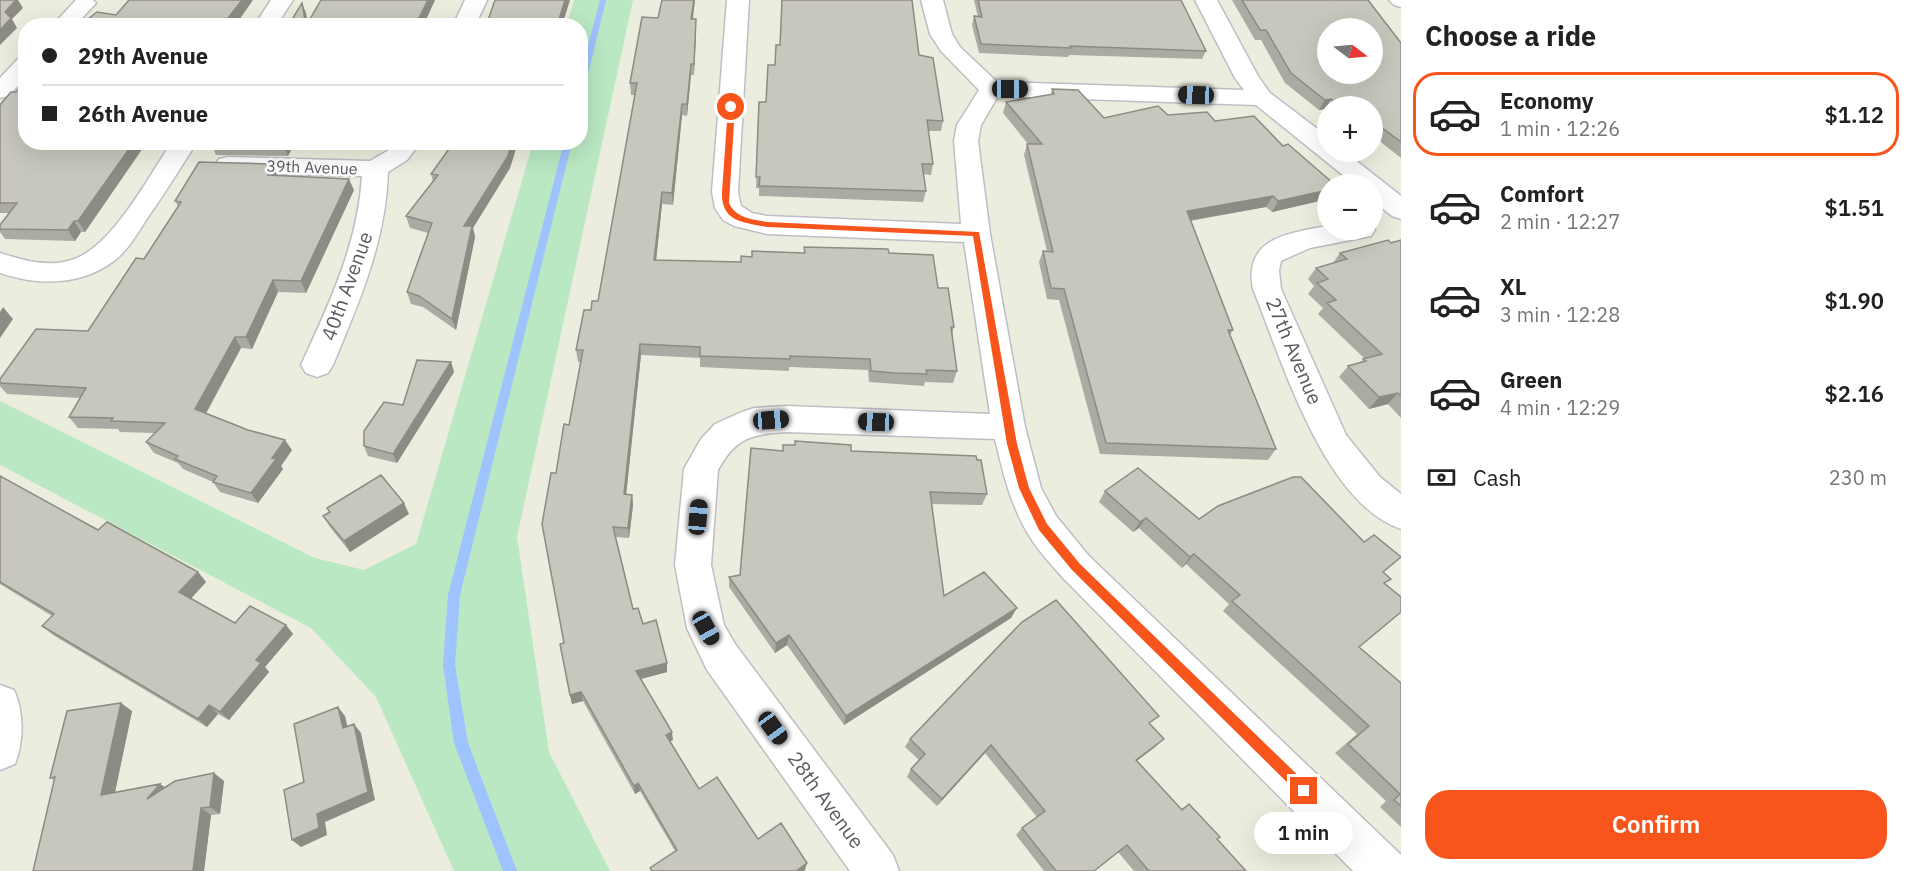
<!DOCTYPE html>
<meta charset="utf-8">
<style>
:root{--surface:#fff;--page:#f6f6f6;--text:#222;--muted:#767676;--line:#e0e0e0;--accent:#f7551b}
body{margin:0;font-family:"IBM Plex Sans",sans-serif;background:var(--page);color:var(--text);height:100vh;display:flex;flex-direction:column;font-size:22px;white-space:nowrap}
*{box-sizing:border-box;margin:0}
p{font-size:20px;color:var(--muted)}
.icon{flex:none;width:33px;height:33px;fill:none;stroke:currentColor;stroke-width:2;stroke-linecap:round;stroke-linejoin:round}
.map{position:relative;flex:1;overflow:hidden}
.drawer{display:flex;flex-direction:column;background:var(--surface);width:510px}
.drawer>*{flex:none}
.hud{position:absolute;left:18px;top:18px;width:570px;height:132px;border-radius:24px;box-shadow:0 6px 24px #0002;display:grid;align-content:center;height:132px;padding:0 24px;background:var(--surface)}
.needle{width:39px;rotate:106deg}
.fabs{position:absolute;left:1317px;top:18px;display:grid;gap:12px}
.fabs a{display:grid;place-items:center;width:66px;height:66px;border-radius:50%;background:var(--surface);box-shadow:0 6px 24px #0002;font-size:30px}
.end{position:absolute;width:27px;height:27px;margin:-14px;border:8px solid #f7551b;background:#fff;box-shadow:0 0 0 3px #fff}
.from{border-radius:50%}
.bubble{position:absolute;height:42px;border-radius:21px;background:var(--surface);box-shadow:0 6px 24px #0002;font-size:20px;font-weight:600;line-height:42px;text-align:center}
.car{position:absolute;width:18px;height:36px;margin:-18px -9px;border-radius:8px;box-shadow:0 0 4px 2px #0007;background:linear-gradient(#222 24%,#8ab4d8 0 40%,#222 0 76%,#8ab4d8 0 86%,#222 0)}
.hud b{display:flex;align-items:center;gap:21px;height:57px;font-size:22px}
.hud b+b{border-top:2px solid var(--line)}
.hud i{width:15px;height:15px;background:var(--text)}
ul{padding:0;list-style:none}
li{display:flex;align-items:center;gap:18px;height:84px;margin:0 12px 9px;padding:0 12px;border:3px solid transparent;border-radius:24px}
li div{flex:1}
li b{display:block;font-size:22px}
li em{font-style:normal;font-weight:600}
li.active{border-color:var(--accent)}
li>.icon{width:54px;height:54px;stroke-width:1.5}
h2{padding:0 24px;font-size:27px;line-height:72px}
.pay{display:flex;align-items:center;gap:15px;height:66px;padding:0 24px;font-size:22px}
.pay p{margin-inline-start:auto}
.action{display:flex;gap:12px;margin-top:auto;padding:12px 24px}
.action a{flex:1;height:69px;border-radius:24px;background:var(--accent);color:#fff;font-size:24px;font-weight:600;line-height:69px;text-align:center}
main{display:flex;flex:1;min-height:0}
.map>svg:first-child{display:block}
.green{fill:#b9e8c2}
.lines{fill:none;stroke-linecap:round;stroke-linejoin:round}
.stream{fill:#9ec3ff;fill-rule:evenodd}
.street-casing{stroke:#bdbec5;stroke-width:3}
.street{fill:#fff;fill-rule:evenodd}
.wall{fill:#acaba3}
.shaded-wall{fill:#8c8b84}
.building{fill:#c8c7bd;stroke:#8c8b84;stroke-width:1.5;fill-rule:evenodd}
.route{fill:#f7551b}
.labels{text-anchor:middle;stroke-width:5;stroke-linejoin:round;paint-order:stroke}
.far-street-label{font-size:16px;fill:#585b62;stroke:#fff}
.street-label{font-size:20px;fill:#585b62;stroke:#fff}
</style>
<main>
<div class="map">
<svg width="1401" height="871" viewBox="0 0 1401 871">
<rect width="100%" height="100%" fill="#ededdf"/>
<path class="green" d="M574,0H633L517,537L549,752L610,871H454L376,697L311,628L0,465V401L315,558L364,570L416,544L533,143L580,142V26L567,25Z"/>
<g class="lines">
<path class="stream" d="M600,0H606L584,91L580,93V75Z
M564,142H572L460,595L455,665L468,743L517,871H503L454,743L443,665L448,595Z"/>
<defs>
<path id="street" d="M76,0H93L96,3L75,26H52Z
M271,0H293L276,26H254Z
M465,0H487L475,26H453Z
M727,0H749L738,192L741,206L752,213L767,216L961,224L954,141L957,125L979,90L941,51L930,34L921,0H943L952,34L960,47L997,82L1244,90L1235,78L1195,0H1217L1258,76L1270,93L1328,137V152H1345L1401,196V219L1392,216L1372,200V184H1354L1256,105L998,96L981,125L978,141L990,234L1025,427L1041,488L1056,516L1089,556L1401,855V871H1353L1063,578C1052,565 1039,552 1030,537C1011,507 1003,473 995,439L787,432C752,434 736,437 718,470L711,565L724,625L735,644L893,855L899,871H850L707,670L687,628L675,565L684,469L701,439L715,424L742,412L754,408L787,406L990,414L964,242L767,234L734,226L723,220L715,208L712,192Z
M1389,0H1401V7L1394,5Z
M26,57V78L8,96L0,98V78L18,59Z
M172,142H197C180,168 164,195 146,220C137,234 128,250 115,260C82,286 38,286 0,273V253C23,260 44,267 68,261C110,252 148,177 172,142Z
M395,142H421L407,160L388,172C386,242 359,302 333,365L328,373L317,377L306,373L301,365C329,304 358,244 362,176L228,173L219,171L215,165L219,159L228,157L370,161L389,150Z
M1328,226V230H1372V227L1375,230L1371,236L1310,248L1281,261L1279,271L1281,289L1346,435L1380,477L1401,494V529C1323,502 1282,360 1253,289C1243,238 1288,233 1328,226Z
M0,685L14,690C24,712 24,741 15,764L0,770Z"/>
</defs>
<use href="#street" class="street-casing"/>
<use href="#street" class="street"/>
</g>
<path class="wall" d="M435,0L423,26H288L306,13L307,23Z
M662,0H695L693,19H696V30L694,75H691L687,116L682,115L673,205L662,204L656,260L741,262L752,257L804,253V247L889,253L938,288L954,327L952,334L957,371L953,383L925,382L924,386L869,382L868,370L789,367V371L700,367V358L641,355L626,495H632L633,505L629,538L616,537L633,609L667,663V672L641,679L673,740L670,741L699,789L758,839L805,870L803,871H651L650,868L675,851L640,791L635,794L583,701L572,704L570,695L564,643L556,473L569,425L581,362H578L576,350L591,310L598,301L635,95H631L630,83L658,18Z
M974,0H1181L1206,51L1202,59L1069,55L1068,57L979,53L972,25L974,16L978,17Z
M1232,0H1368L1401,43V158L1372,135V106H1328V110L1325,109L1319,110L1285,83L1261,40H1255Z
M919,55L943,121L941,131H928L933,164L931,175L923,174L926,191L923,202L759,196V188H756L759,102H766Z
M1052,89L1104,118L1168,115L1215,121L1283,146L1328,184V199L1272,212L1266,207L1190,221L1233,330L1230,335L1276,449L1268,460L1100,454L1059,300L1047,299L1039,262L1043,251H1047L1024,155L1027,144H1028L1003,113L1006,102L1051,94Z
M16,92L147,142L85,232H81L75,241L5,239L0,232V225L9,213H0V105Z
M295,142L288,156L216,155L211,144Z
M452,142H518L510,168L473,228L475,237L456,330L423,307L411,304L407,292L428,233L410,228L406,216L433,181L431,174L453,144Z
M278,176L354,190L306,293L278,292L252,349L241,348L206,414L292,450L281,466L283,469L258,503L220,492L213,482L183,469L178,463L154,453L146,442L155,433L120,432L118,429L78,428L69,417L80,398L7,394L0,386V379L88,331L144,259L178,206L175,201Z
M1401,240V418L1388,404L1369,409L1339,377L1348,366L1360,362L1365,359L1318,314L1323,308L1308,294L1314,286L1308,279L1316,268L1333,263L1340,253Z
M451,362L454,372L397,463L368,456L364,446L403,405Z
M783,451H851L977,460L987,494L982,505L932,504L944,596L1011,618L844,725L787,645L775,653L729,587V577L740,575Z
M0,476L98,530L198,572L206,582L191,598L235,623L286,625L293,634L265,667L269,672L229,720L218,714L207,727L53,635L42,626L52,616L0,584Z
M1105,491L1383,573L1385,584L1359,647L1401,683V827L1380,807L1386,801L1335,753L1357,734L1223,611L1229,604L1186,564L1182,568L1139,528L1133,532L1099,502Z
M327,508L409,514L350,552L330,527L323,516L329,512Z
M132,711L115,792L160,784L165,787L224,781L220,814L211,815L204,871H33L54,780L50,778Z
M1150,724L1155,747L1137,761L1181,809L1189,804L1217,839L1246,871H1134L1118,852L1094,871H1044L1016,835L1022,828L1037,817L985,753L937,806L907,777L911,769L919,760L905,747L910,739Z"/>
<path class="shaded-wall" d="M16,0H18L23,8L12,19L17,28L0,45V30L5,12Z
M242,0H253L235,26H222Z
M428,0H435L423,26H418L417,22Z
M565,0H570L562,26H557Z
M694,0H695L691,30V19Z
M302,3L306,13L308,26H306Z
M696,19V30L694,75V64Z
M691,64V75L687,116V104Z
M1331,99L1325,109L1319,110L1325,100Z
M682,104V115L673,205L672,193Z
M1378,125L1372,133V126Z
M134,142H147L85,232L78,221Z
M286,142H295L288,156L284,146Z
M512,142H518L510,168L473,228L475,237L456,330L452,319L464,226Z
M273,164L278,176L268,175Z
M349,179L354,190L306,293L301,281Z
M1328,190V199L1272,212L1278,201Z
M662,192V204L655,271L654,260Z
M1273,196L1266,207L1181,222L1187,211Z
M74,221L81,232L75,241L68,230Z
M273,280L278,292L252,349L246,337Z
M3,307L13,319L0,338V312Z
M235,337L241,348L202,420L195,409Z
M640,344L641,355L625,505L624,494Z
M451,362L454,372L397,463L393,454Z
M1398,393L1388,404L1369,409L1379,397Z
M285,440L292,450L281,466L283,469L258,503L251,493L272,458Z
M632,495L633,505L629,538L628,528Z
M404,503L409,514L350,552L344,541Z
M1146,518L1139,528L1133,532L1140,522Z
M1194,554L1186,564L1182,568L1190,557Z
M198,572L206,582L188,602L179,592Z
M1017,608L1011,618L844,725L846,716Z
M286,625L293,634L265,667L269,672L229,720L220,712L256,660Z
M789,635L787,645L775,653L776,643Z
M667,663V672L637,680L636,671Z
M581,692L583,701L572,704L570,695Z
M121,703L132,711L113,802L101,795Z
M209,705L218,714L207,727L198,719Z
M338,707L345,716L350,737L343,728Z
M354,724L361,733L375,800L325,822L327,835L301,847L292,840L317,814Z
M672,732L673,740L667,743L666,735Z
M1164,739L1155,747L1127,768L1136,760Z
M991,745L985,753L937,806L942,799Z
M214,773L224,781L220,814L210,807Z
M638,783L640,791L635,794L634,786Z
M160,784L170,791L147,799Z
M201,808L211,815L204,871H193Z
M807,863L805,870L803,871H796Z"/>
<path class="building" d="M0,0H16L5,12L11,18L0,30Z
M129,0H242L222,26H79L97,12L116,15Z
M321,0H428L417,22H411L410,26H306Z
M495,0H565L557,26H486Z
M662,0H694L691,19H696L694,64H691L687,104H682L672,193L662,192L654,260L741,262V256L752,257V251L805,253L804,247L888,249L889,253L933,255L938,288H948L954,327H951L957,371L926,370L927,374L895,373L871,371L870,359L790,356V359L700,356V347L640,344L624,494L632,495L628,528L613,527L633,609L638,608L643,624L656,620L667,663L636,671L672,732L666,735L699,789L717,777L758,839L781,823L807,863L796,871H652L650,868L677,850L638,783L634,786L581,692L570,695L560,644L564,643L542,524L551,473H556L564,424L569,425L583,350H576L584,310H591L592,301H598L637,83H630L642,17L658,18Z
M782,0H912L919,55L933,58L943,121L927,120L933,164H922L926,191L759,186L760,177H756L759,102H766L768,65H775L776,45H780Z
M978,0H1181L1206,51L1070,46L1071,48L981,44L974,16L982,17Z
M1242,0H1368L1401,43V142L1378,125L1372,126V106H1341L1331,99L1325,100L1291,73L1266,30H1260ZM1328,28H1372V74H1328Z
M302,3L306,26H288Z
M24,83H26V142H134L78,221H74L68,230L0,229V225L17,203H0V105L11,92H16Z
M1052,89L1078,90L1104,118L1158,106L1168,115L1207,112L1215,121L1254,116L1283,146L1288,144L1334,184H1328V190L1278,201L1273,196L1187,211L1233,330H1228L1276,449L1106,443L1064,289L1051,288L1043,251L1053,252L1027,144H1042L1006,102L1054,94Z
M212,142H286L284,146L211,144Z
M454,142H512L508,156L464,226H472L452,319L419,296L407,292L432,223L406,216L438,175L431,174Z
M199,162L273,164L268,175L349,179L301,281L273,280L246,337H235L195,409L248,430L285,440L272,458L276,459L251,493L213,482L217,476L175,459L178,456L146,442L165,423L111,421L113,418L69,417L86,388L0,383V379L36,329L88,331L136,258L144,259L181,202L175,201Z
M1388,240L1391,243L1401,240V396L1398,393L1379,397L1348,366L1366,361L1363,359L1382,354L1327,303L1336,300L1317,283L1328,279L1316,268L1347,259L1340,253Z
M417,360L451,362L393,454L364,446V431L384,402L403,405Z
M795,441L851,445V451L976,456L977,460H981L987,494L930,492L944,596L984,572L1017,608L846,716L789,635L776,643L729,577L740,575L751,448L783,451V445H795Z
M1138,468L1199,519L1218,506L1293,477H1301L1364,542L1374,535L1401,557L1383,572L1391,579L1384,583L1401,597V612L1359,647L1401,683V806L1394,800L1400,794L1348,744L1369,726L1232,601L1240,595L1194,554L1190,557L1146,518L1140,522L1105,491Z
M381,475L404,503L344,541L323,516L330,512L327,508Z
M0,476L98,530L107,522L198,572L179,592L235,623L250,606L286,625L256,660L261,663L220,712L209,705L198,719L42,626L54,614L0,582Z
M1056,600L1159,716L1149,723L1164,739L1136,760L1182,810L1189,804L1220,837L1217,839L1246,871H1149L1127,845L1094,871H1056L1022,828L1045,811L991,745L942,799L911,769L925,754L910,739L1022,622Z
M121,703L101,795L160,784L147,799L175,781L214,773L210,807L201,808L193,871H33L55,777L50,778L67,711Z
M338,707L343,728L354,724L368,792L317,814L319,828L292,840L284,790L304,782L294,724Z"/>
<path class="route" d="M731,105L735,107L729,203C736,218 751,219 767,222L979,232L1017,444L1029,488L1047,524L1080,564L1309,786L1310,791L1309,795L1304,797L1300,795L1072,570L1039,530L1019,488L1007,444L973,236L767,227C743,222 721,222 722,192L728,107Z"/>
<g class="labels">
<g class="far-street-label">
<text transform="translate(312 167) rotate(2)" y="6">39th Avenue</text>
</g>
<g class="street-label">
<text transform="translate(347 286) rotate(-70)" y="7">40th Avenue</text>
<text transform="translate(1294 351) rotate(67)" y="7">27th Avenue</text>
<text transform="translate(826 800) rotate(54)" y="7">28th Avenue</text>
</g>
</g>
</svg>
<div class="fabs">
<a><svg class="needle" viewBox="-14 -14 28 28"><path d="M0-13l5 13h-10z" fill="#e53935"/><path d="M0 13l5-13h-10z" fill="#767676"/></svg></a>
<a>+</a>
<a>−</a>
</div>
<i class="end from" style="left:731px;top:107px"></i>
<i class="end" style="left:1304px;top:791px"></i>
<div class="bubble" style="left:1254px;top:812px;width:99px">1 min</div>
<i class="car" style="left:1010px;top:89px;rotate:90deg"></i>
<i class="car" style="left:1196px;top:95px;rotate:272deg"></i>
<i class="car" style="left:771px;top:420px;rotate:86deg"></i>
<i class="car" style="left:876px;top:422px;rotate:272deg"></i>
<i class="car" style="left:698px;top:517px;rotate:5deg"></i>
<i class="car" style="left:706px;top:628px;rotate:151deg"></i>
<i class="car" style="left:773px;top:728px;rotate:144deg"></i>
<div class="hud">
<b><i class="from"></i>29th Avenue</b>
<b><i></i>26th Avenue</b>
</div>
</div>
<section class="drawer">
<h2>Choose a ride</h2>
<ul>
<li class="active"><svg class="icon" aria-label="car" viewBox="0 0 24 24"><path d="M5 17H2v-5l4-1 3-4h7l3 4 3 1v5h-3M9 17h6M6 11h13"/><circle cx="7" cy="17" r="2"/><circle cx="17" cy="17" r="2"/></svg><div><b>Economy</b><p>1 min · 12:26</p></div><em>$1.12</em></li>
<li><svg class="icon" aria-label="car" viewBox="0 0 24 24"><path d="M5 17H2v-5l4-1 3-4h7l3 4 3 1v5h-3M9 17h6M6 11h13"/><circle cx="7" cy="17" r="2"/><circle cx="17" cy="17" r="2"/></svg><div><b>Comfort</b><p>2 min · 12:27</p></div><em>$1.51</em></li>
<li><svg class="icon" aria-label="car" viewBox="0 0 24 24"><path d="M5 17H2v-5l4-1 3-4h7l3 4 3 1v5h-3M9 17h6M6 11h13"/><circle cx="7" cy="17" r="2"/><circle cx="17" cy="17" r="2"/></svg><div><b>XL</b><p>3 min · 12:28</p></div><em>$1.90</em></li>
<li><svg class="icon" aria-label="car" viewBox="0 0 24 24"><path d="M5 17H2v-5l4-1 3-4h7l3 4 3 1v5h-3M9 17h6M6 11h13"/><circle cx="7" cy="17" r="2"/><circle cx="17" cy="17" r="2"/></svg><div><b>Green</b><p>4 min · 12:29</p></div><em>$2.16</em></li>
</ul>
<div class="pay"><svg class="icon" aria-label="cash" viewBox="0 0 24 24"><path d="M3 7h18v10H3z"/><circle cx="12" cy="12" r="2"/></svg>Cash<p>230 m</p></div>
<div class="action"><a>Confirm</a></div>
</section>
</main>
